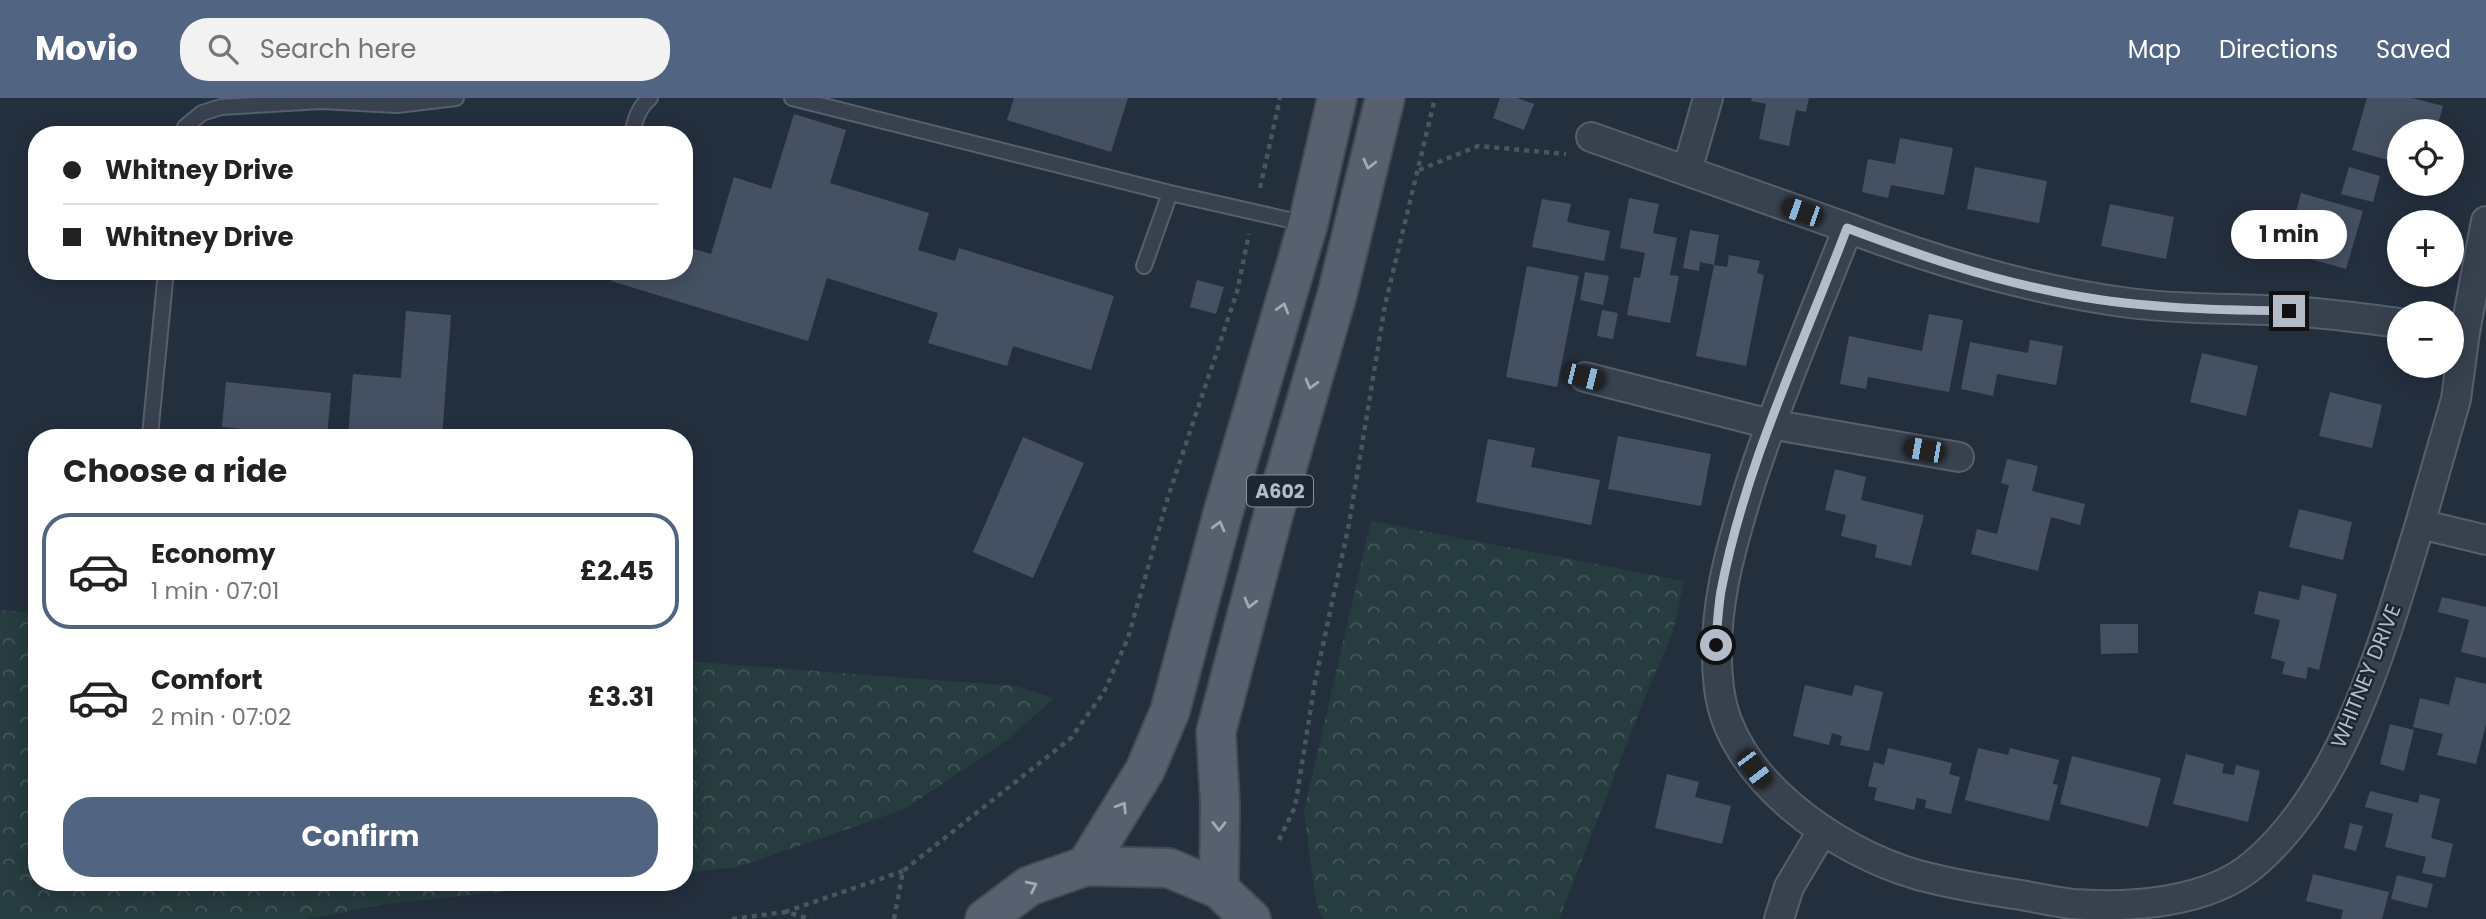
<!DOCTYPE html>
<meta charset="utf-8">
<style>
:root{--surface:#fff;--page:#f2f2f2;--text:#222;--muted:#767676;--line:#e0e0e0;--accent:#516482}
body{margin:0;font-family:Poppins,sans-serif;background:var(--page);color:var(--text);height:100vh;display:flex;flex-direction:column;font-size:26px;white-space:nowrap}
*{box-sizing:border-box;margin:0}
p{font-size:23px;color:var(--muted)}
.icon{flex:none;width:38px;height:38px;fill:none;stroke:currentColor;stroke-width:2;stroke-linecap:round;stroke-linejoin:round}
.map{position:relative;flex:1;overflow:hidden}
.drawer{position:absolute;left:28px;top:331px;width:665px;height:462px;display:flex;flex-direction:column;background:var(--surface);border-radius:28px;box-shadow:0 4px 18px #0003}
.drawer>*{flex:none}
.banner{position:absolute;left:28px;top:28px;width:665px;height:154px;border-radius:28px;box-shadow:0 4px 18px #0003;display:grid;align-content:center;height:154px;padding:0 35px;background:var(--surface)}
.buttons{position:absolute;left:2387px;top:21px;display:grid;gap:14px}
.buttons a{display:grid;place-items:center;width:77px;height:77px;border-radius:50%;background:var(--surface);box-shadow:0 4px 18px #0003;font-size:35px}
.end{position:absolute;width:32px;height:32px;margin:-16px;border:9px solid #b4bcc9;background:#111;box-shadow:0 0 0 4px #111}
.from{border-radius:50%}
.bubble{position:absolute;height:49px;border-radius:24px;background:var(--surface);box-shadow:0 4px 18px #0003;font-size:23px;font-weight:700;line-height:49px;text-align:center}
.car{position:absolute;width:21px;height:42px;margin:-21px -10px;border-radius:9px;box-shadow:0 0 5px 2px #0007;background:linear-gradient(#222 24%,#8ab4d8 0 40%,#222 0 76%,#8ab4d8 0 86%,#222 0)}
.banner b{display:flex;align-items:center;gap:24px;height:66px;font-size:26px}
.banner b+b{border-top:2px solid var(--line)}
.banner i{width:18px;height:18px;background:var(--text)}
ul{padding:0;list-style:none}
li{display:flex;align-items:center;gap:21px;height:116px;margin:0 14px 10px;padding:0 21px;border:4px solid transparent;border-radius:28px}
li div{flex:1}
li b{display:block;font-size:26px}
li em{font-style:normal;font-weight:700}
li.current{border-color:var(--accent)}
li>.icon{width:63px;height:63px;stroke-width:1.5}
h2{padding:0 35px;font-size:32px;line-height:84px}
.action{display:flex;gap:14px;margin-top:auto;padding:14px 35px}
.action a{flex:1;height:80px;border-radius:28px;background:var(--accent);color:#fff;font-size:28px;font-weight:700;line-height:80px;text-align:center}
header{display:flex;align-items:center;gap:42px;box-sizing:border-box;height:98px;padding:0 35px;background:var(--accent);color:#fff}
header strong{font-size:33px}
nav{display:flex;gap:38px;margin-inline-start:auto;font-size:24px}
.search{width:490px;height:63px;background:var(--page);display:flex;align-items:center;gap:18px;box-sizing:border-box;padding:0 24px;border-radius:28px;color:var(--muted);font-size:26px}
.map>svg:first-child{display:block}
.forest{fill:url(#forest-crowns)}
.building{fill:#455162}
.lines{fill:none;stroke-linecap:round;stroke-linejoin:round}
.lane-casing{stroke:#565f6c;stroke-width:18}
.street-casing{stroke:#565f6c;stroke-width:32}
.primary-casing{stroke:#414a57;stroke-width:42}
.path{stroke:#44595c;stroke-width:4.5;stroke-dasharray:5 5;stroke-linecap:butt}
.lane{stroke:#38414e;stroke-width:14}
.street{stroke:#38414e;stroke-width:28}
.primary{stroke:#56606e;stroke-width:38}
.oneway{stroke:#a1aab7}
.route{stroke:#b4bcc9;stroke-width:9}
.labels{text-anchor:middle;stroke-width:5;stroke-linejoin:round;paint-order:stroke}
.shield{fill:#1d2633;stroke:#878f9c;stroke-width:2}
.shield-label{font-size:19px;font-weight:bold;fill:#b4bcc9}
.street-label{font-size:21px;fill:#b4bcc9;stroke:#1d2633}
</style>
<header>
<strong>Movio</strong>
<div class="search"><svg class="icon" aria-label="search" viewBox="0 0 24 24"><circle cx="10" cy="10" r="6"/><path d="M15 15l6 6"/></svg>Search here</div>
<nav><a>Map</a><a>Directions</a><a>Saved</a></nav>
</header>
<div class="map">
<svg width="2486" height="821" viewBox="0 0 2486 821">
<defs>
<pattern id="forest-crowns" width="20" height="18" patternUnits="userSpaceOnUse" patternTransform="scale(1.75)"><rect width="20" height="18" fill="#263c3f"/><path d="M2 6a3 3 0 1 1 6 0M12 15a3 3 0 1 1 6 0" fill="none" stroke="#435659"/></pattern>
</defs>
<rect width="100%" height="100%" fill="#242f3e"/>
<path class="forest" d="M1371,423L1684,483L1673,534L1643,604L1559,821H1323L1316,805L1304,713Z
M0,512L37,515V784H593L387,806L306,821H0Z
M684,563L1015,588L1054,600L1007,642L905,711L738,769L684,775Z"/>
<path class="building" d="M1014,0H1128L1111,54L1007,22Z
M1500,0H1517L1534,6L1524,32L1493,20Z
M1752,0H1809L1806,14L1796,12L1789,48L1759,41L1766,6L1751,3Z
M2367,0H2412L2443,8L2436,33H2399V65L2352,52Z
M794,16L846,32L830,85L929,115L918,152L955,163L959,150L1114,198L1091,272L1013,248L1007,268L928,245L938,215L827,180L808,243L611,183L614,173H684V148L711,156L734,79L771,91Z
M1900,40L1953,50L1944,97L1891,87L1888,100L1862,94L1868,61L1895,66Z
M1975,69L2047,83L2039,125L1967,111Z
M2349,69L2380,78L2373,104L2341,96Z
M2301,95L2363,113L2346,171L2285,154L2279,145L2282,133L2292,128Z
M1629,100L1659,106L1653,135L1677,140L1670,177L1679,178L1670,225L1627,217L1634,179L1640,180L1645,155L1620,150Z
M1542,101L1571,106L1567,124L1610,133L1604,163L1532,149Z
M2110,106L2174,119L2166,161L2101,148Z
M1690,132L1719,137L1714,167L1700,164L1699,173L1683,170Z
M1729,157L1760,163L1757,175L1764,177L1746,268L1696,258L1714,167L1727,169Z
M1527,168L1579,178L1557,289L1506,279Z
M368,173H413V180L367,175Z
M1585,174L1609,178L1603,207L1580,202Z
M1197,182L1224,189L1216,216L1190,209Z
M1602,212L1618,215L1613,241L1597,238Z
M406,213L451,217L442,340H348L353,276L401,280Z
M1929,216L1963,222L1949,294L1868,279L1866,291L1840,286L1849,238L1922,253Z
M2030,242L2063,248L2056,287L1997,276L1993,298L1961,291L1970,244L2028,255Z
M2202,255L2258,268L2246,318L2190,304Z
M226,284L331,295L327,339L222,329Z
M2330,294L2382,307L2372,350L2319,338Z
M1618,338L1711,356L1701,408L1608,391Z
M1023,339L1084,365L1033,480L973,454Z
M1488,341L1535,350L1531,369L1600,382L1591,427L1476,404Z
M2007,361L2038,368L2032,393L2085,406L2080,427L2051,419L2038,473L1971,456L1977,431L1997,436L2009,387L2001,385Z
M1835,371L1866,379L1861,402L1924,417L1911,468L1875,459L1877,447L1841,438L1846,417L1825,412Z
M2299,411L2352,424L2343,462L2289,449Z
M2302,487L2337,496L2319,572L2308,569L2306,581L2282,576L2285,564L2271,560L2280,522L2254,516L2259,493L2299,502Z
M2442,499L2486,509V560L2461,554L2469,522L2438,514Z
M2100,526H2138V555L2101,556Z
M2456,579L2486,586V626L2476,666L2437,657L2443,636L2413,629L2420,600L2449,607Z
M1805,587L1852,598L1855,587L1883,594L1869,653L1840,647L1842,638L1832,635L1829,647L1793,638Z
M2390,626L2414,632L2404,673L2380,666Z
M1888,650L1952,665L1949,676L1960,679L1951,716L1925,710L1926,702L1917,700L1914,712L1874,702L1877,690L1868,688L1874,664L1884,667Z
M1978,650L2008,657L2010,650L2059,662L2053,686L2058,687L2049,723L1965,702Z
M2186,656L2224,666L2222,675L2234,677L2236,667L2260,673L2248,724L2173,706Z
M2072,658L2161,680L2148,729L2060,706Z
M1667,676L1699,684L1695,699L1731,708L1722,746L1655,730Z
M2370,693L2418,705L2420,696L2440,701L2431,740L2453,746L2445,780L2422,775L2426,759L2385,749L2393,716L2365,709Z
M2350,725L2363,728L2356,753L2344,750Z
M2313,776L2389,794L2382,821H2341L2343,812L2306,803Z
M2397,777L2433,786L2427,810L2391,801Z"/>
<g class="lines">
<defs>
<path id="lane" d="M792,0L1170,95L1307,126
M183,37L185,29L202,15L221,9L321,3L397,7L456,0
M632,37C635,22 638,10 650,0
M1144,168L1170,95
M150,337L166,173"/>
<path id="street" d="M1591,39L1848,130
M1687,73L1708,0
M2399,225C2363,220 2325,215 2288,213C2235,210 2182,212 2129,205C2031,192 1940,165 1848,130C1815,214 1779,298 1751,384C1730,451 1710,519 1719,590C1729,681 1837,754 1918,777C1952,786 1987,792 2021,797C2038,800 2056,804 2073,806C2131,810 2208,805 2253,767C2345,690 2386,537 2420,426L2486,442
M2452,232L2465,234L2486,123
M1585,279L1770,326L1959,359
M2420,426L2456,301L2465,234
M1779,821L1789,789L1823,732"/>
<path id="primary" d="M1086,768L1145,672L1170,613L1223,415L1308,126L1337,0
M1219,791L1220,705L1216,634L1274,414L1337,197L1385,0
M985,821L1029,788L1086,768L1169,770L1219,791L1251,821"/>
</defs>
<use href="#lane" class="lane-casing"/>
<use href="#street" class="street-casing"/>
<use href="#primary" class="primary-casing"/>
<path class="path" d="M1419,72L1478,48L1566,56
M1260,90L1280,0
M1279,742L1295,709L1315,584L1349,426L1385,207L1435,0
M785,814L903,773
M732,821L785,814L811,821
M894,821L903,773L1071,640L1104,594L1128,540L1168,399L1237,194L1249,136"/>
<use href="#lane" class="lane"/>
<use href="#street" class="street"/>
<use href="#primary" class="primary"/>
</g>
<defs><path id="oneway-chevron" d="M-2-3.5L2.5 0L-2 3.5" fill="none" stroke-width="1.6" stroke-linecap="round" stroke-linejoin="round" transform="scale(1.75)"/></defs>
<g class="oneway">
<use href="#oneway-chevron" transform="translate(1369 66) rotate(104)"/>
<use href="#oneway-chevron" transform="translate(1283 210) rotate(-73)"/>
<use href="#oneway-chevron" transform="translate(1311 286) rotate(106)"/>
<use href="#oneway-chevron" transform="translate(1219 428) rotate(-75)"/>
<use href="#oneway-chevron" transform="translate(1250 505) rotate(105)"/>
<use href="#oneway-chevron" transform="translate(1122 709) rotate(-58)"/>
<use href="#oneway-chevron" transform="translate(1219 728) rotate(91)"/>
<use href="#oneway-chevron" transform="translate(1032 788) rotate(-26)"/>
</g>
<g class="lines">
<path class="route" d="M1716,547C1717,529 1718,511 1721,493C1745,367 1802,249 1847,130C1916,156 1984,180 2056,194C2132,210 2211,212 2289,213"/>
</g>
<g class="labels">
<rect class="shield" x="1247" y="377.5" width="66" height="31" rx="5"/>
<g class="shield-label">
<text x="1280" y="400">A602</text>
</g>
<g class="street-label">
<text transform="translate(2366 578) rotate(-68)" y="7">WHITNEY DRIVE</text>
</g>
</g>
</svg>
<div class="buttons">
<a><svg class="icon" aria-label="locate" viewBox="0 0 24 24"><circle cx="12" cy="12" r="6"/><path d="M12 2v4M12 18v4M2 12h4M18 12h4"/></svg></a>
<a>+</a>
<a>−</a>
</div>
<i class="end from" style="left:1716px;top:547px"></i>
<i class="end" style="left:2289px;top:213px"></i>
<div class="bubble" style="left:2231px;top:112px;width:116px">1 min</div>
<i class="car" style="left:1802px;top:114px;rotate:289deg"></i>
<i class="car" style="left:1584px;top:279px;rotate:104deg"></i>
<i class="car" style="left:1924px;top:352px;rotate:280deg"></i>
<i class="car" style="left:1754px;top:671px;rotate:143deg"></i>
<div class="banner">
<b><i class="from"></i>Whitney Drive</b>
<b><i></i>Whitney Drive</b>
</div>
<section class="drawer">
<h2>Choose a ride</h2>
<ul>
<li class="current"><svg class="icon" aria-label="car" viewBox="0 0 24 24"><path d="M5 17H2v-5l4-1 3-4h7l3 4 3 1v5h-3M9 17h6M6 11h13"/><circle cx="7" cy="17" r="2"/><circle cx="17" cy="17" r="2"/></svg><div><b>Economy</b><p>1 min · 07:01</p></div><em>£2.45</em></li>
<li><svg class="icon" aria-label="car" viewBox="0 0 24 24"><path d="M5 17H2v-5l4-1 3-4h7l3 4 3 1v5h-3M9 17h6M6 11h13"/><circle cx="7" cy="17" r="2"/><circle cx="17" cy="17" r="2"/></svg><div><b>Comfort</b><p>2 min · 07:02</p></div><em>£3.31</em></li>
</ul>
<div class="action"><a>Confirm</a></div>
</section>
</div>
